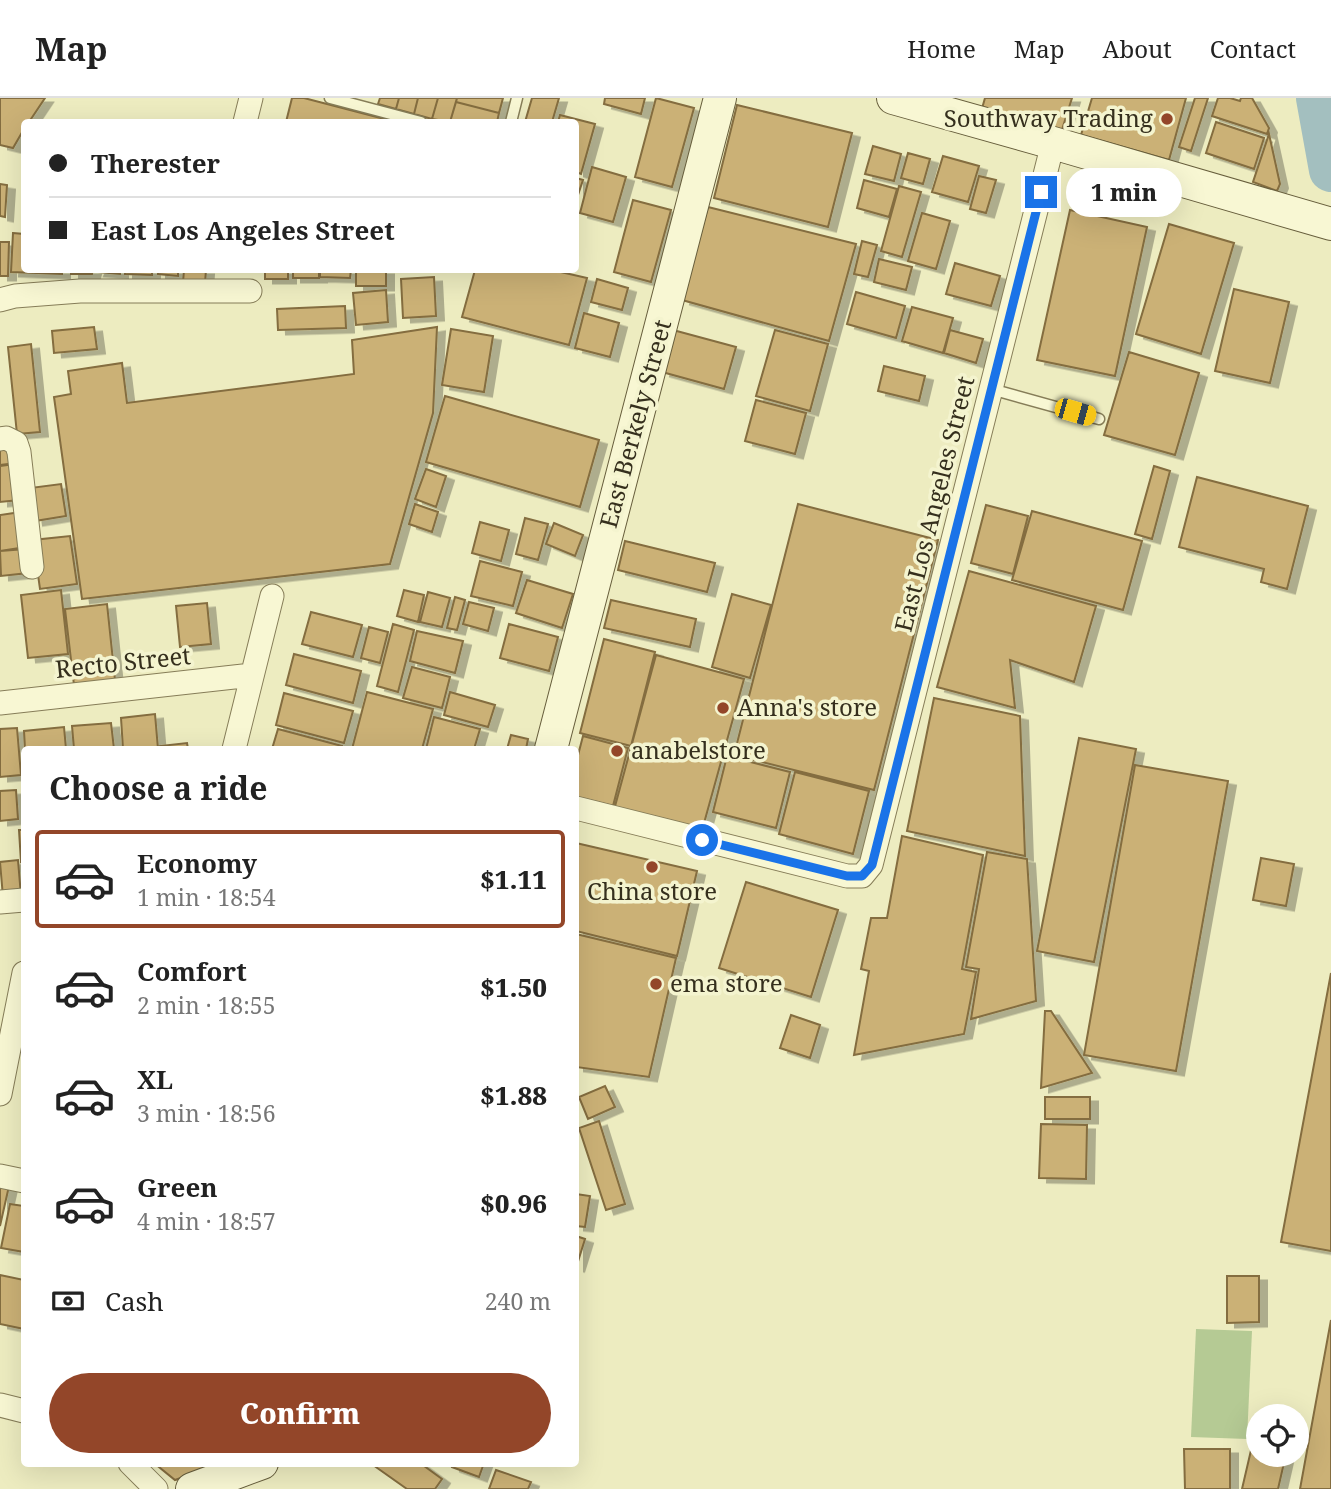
<!DOCTYPE html>
<meta charset="utf-8">
<style>
:root{--surface:#fff;--page:#f2f2f2;--text:#222;--muted:#767676;--line:#e0e0e0;--accent:#934629}
body{margin:0;font-family:"Noto Serif",serif;background:var(--page);color:var(--text);height:100vh;display:flex;flex-direction:column;font-size:26px;white-space:nowrap}
*{box-sizing:border-box;margin:0}
p{font-size:23px;color:var(--muted)}
.icon{flex:none;width:38px;height:38px;fill:none;stroke:currentColor;stroke-width:2;stroke-linecap:round;stroke-linejoin:round}
.map{position:relative;flex:1;overflow:hidden}
.side{position:absolute;left:21px;top:648px;width:558px;height:721px;display:flex;flex-direction:column;background:var(--surface);border-radius:7px;box-shadow:0 7px 28px #0002}
.side>*{flex:none}
.hud{position:absolute;left:21px;top:21px;width:558px;height:154px;border-radius:7px;box-shadow:0 7px 28px #0002;display:grid;align-content:center;height:154px;padding:0 28px;background:var(--surface)}
.controls{position:absolute;left:1246px;top:1306px;display:grid;gap:14px}
.controls a{display:grid;place-items:center;width:63px;height:63px;border-radius:50%;background:var(--surface);box-shadow:0 7px 28px #0002;font-size:35px}
.end{position:absolute;width:32px;height:32px;margin:-16px;border:9px solid #1a73e8;background:#fff;box-shadow:0 0 0 4px #fff}
.from{border-radius:50%}
.bubble{position:absolute;height:49px;border-radius:24px;background:var(--surface);box-shadow:0 7px 28px #0002;font-size:23px;font-weight:800;line-height:49px;text-align:center}
.car{position:absolute;width:21px;height:42px;margin:-21px -10px;border-radius:9px;box-shadow:0 0 5px 2px #0007;background:linear-gradient(#f5c518 24%,#345 0 40%,#f5c518 0 76%,#345 0 86%,#f5c518 0)}
.hud b{display:flex;align-items:center;gap:24px;height:66px;font-size:26px}
.hud b+b{border-top:2px solid var(--line)}
.hud i{width:18px;height:18px;background:var(--text)}
ul{padding:0;list-style:none}
li{display:flex;align-items:center;gap:21px;height:98px;margin:0 14px 10px;padding:0 14px;border:4px solid transparent;border-radius:7px}
li div{flex:1}
li b{display:block;font-size:26px}
li em{font-style:normal;font-weight:800}
li.selected{border-color:var(--accent)}
li>.icon{width:63px;height:63px;stroke-width:1.5}
h2{padding:0 28px;font-size:32px;line-height:84px}
.pay{display:flex;align-items:center;gap:18px;height:77px;padding:0 28px;font-size:26px}
.pay p{margin-inline-start:auto}
.primary-button{display:flex;gap:14px;margin-top:auto;padding:14px 28px}
.primary-button a{flex:1;height:80px;border-radius:42px;background:var(--accent);color:#fff;font-size:28px;font-weight:800;line-height:80px;text-align:center}
header{display:flex;align-items:center;gap:42px;box-sizing:border-box;height:98px;padding:0 35px;background:var(--surface);border-bottom:2px solid var(--line)}
header strong{font-size:33px}
nav{display:flex;gap:38px;margin-inline-start:auto;font-size:24px}
.map>svg:first-child{display:block}
.green{fill:#b5ca94}
.lines{fill:none;stroke-linecap:round;stroke-linejoin:round}
.river{stroke:#a3bfbf;stroke-width:44}
.building{fill:#cbb176;stroke:#846d3f;stroke-width:2;filter:url(#shadow)}
.lane-casing{stroke:#867d58;stroke-width:13}
.street-casing{stroke:#867d58;stroke-width:25}
.secondary-casing{stroke:#675e3c;stroke-width:34}
.lane{stroke:#f8f7d3;stroke-width:10}
.street{stroke:#f8f7d3;stroke-width:23}
.secondary{stroke:#f8f7d3;stroke-width:32}
.route{stroke:#1a73e8;stroke-width:9}
.poi-dot{fill:#934629;stroke:#f4f4cf;stroke-width:2.5}
.labels{text-anchor:middle;stroke-width:7;stroke-linejoin:round;paint-order:stroke}
.poi-label{font-size:24px;fill:#352f1d;stroke:#f4f4cf;text-anchor:start}
.street-label{font-size:24px;fill:#352f1d;stroke:#f4f4cf}
</style>
<header>
<strong>Map</strong>
<nav><a>Home</a><a>Map</a><a>About</a><a>Contact</a></nav>
</header>
<div class="map">
<svg width="1331" height="1391" viewBox="0 0 1331 1391">
<defs>
<filter id="shadow"><feDropShadow dx="8" dy="4.5" stdDeviation="0" flood-color="#0004"/></filter>
</defs>
<rect width="100%" height="100%" fill="#edecc0"/>
<path class="green" d="M1196,1231L1252,1233L1247,1341L1191,1339Z"/>
<g class="lines">
<path class="river" d="M1318,0L1331,72"/>
</g>
<path class="building" d="M0,0H45L29,24H24V31L13,50L0,47Z
M292,0H304L396,24H286Z
M380,0H399L396,11L378,6Z
M399,0H418L414,16L396,11Z
M418,0H438L432,21L414,16Z
M438,0H457L450,24L432,21Z
M457,0H503L499,15L456,4Z
M532,0H559L552,24H525Z
M605,0H645L641,16L604,6Z
M656,0L694,10L672,89L635,79Z
M985,0H1072L1060,38L981,14Z
M1092,0H1186L1169,62L1081,37Z
M1195,0H1208L1191,53L1179,49Z
M1218,0H1230L1240,3L1241,0H1252L1269,30L1267,36L1212,18Z
M456,4L499,15L497,24H450Z
M737,7L852,35L828,129L714,100Z
M560,17L595,26L581,76L576,74V24H558Z
M1216,24L1264,40L1254,71L1206,55Z
M1269,36L1280,86L1277,93L1253,84Z
M873,48L901,56L894,83L865,76Z
M908,55L930,61L923,86L901,80Z
M943,58L979,68L968,104L932,94Z
M592,69L626,79L613,124L580,115Z
M979,78L996,82L986,115L970,111Z
M576,80L583,82L576,103Z
M864,82L897,91L889,119L857,110Z
M0,86L7,87L5,119L0,118Z
M899,88L921,94L902,159L881,153Z
M633,102L671,112L651,184L614,174Z
M708,109L856,146L829,243L682,202Z
M1070,112L1147,129L1115,278L1037,262Z
M922,115L950,123L936,171L908,163Z
M1169,126L1234,145L1201,256L1136,236Z
M13,135L24,136V172H62V176L11,174Z
M862,143L877,147L868,179L854,176Z
M0,144H9L8,178H0Z
M879,161L912,169L906,192L874,184Z
M955,165L1000,178L991,208L946,196Z
M71,172H93L92,176H71Z
M97,172H120V176L96,174Z
M125,172H152V177L125,176Z
M158,172H178V178L158,176Z
M184,172H206L205,185L183,184Z
M265,172H288V181H265Z
M293,172H319V180H293Z
M320,172H351L350,180L320,179Z
M356,172H386V188H356Z
M475,172H552L587,180L569,247L462,219Z
M434,179L436,218L403,220L401,181Z
M597,181L628,190L622,212L591,204Z
M1234,191L1289,204L1270,285L1215,273Z
M386,192L388,224L356,227L353,195Z
M856,194L905,208L896,240L847,226Z
M345,208L346,230L278,232L277,211Z
M912,209L953,220L943,255L902,243Z
M584,215L619,225L610,259L575,250Z
M94,229L97,251L54,255L52,233Z
M437,229L433,315L390,466L82,501L54,299L71,296L68,273L122,265L127,305L354,276L352,242Z
M451,231L493,238L484,294L442,287Z
M673,232L736,249L724,291L662,274Z
M775,232L828,246L810,313L756,298Z
M950,232L983,241L976,265L944,255Z
M31,246L40,334L17,336L8,249Z
M1129,254L1199,275L1175,357L1104,337Z
M884,268L925,278L919,303L878,293Z
M445,298L599,342L580,409L426,364Z
M756,302L806,315L795,356L745,343Z
M15,348L16,365L0,367V349Z
M15,366L19,402L0,404V368Z
M1154,368L1170,373L1152,441L1135,436Z
M426,371L446,378L436,409L415,401Z
M1197,379L1308,408L1287,491L1261,484L1264,471L1179,449Z
M61,386L66,418L35,423L30,390Z
M415,406L438,414L432,434L409,426Z
M798,406L938,442L874,692L734,657Z
M986,407L1028,418L1013,476L971,465Z
M1032,413L1142,443L1123,512L1012,482Z
M21,414L26,449L0,453V417Z
M525,420L548,426L538,462L516,456Z
M480,424L509,432L501,463L472,455Z
M554,425L583,437L575,458L546,446Z
M70,438L77,486L40,491L33,442Z
M625,443L715,465L707,494L618,472Z
M26,451L28,475L1,478L0,453Z
M480,463L522,474L513,508L471,498Z
M969,473L1096,508L1074,584L1010,562L1015,610L937,589Z
M527,482L573,496L562,530L516,515Z
M61,492L68,556L28,560L21,497Z
M404,492L424,497L418,524L397,518Z
M428,494L450,500L442,529L420,524Z
M732,496L771,507L750,580L712,569Z
M455,499L465,502L457,532L447,530Z
M611,502L696,521L690,549L604,530Z
M469,504L494,510L488,533L463,526Z
M207,505L211,546L180,549L176,508Z
M107,506L115,582L74,587L65,511Z
M311,514L362,527L353,559L302,546Z
M393,526L414,532L398,594L377,588Z
M509,526L558,539L549,573L500,560Z
M369,529L388,534L380,565L361,560Z
M417,533L463,543L455,575L410,563Z
M604,541L655,554L631,648L580,635Z
M294,556L361,573L353,605L286,587Z
M656,557L744,581L701,736L614,712Z
M412,569L450,579L442,610L403,600Z
M367,594L433,611L422,651H352Z
M450,594L495,607L488,629L444,617Z
M284,595L353,613L344,645L276,627Z
M934,600L1020,618L1025,758L907,733Z
M155,616L158,651H123L121,620Z
M434,619L480,631L474,651H426Z
M111,625L114,651H74L72,628Z
M64,629L66,651H25L24,633Z
M17,630L21,677L0,679V631Z
M278,631L342,648L341,651H272Z
M511,637L528,641L526,651H507Z
M583,638L628,650L613,708L576,699V665Z
M1079,640L1136,651L1094,864L1037,853Z
M187,645L188,651H161L160,648Z
M727,658L790,674L776,730L713,714Z
M1135,667L1228,683L1176,973L1084,957Z
M795,674L869,693L853,756L779,736Z
M16,692L18,721L0,723V693Z
M19,732H24V763L21,764Z
M902,738L983,757L962,871L976,874L964,936L854,957L869,873L861,871L871,820H887Z
M576,745L697,773L677,858L576,833Z
M987,754L1027,761L1036,903L971,921L979,871L966,869Z
M1261,760L1294,766L1286,808L1253,802Z
M18,762L21,798L3,799L0,764Z
M746,784L838,812L811,899L719,870Z
M576,836L676,860L649,979L576,969Z
M1331,875V1153L1281,1144Z
M1045,913H1051L1092,975L1041,990Z
M791,917L820,927L810,960L780,950Z
M605,988L615,1009L588,1021L579,999Z
M1045,999H1090V1021H1045Z
M599,1023L625,1106L606,1112L579,1030Z
M1041,1026L1087,1027L1086,1081L1039,1080Z
M0,1086L9,1088L0,1128Z
M576,1096L590,1098L585,1129L576,1128Z
M10,1106L24,1108V1154L1,1150Z
M576,1138L585,1141L576,1170Z
M0,1177L24,1182V1231L0,1226Z
M1227,1178H1259V1224L1227,1225Z
M1331,1222V1391H1300Z
M1255,1335L1258,1336V1356H1286L1278,1391H1242Z
M1184,1351H1230V1391H1185Z
M154,1365H222L175,1382Z
M374,1365H420L442,1381L435,1391H407L373,1367Z
M453,1365H484L479,1379L452,1369Z
M496,1372L531,1384L528,1391H489Z"/>
<g class="lines">
<defs>
<path id="lane" d="M330,0L421,24
M511,24L517,0
M991,291L1099,321"/>
<path id="street" d="M245,24L251,0
M0,202L15,198L80,193H250
M0,341L6,340L16,345L19,354L32,469
M0,605L252,577
M234,651L272,498
M576,710L847,778H862L871,767L1053,45
M0,804L24,802
M0,996L24,875
M0,1078L24,1083
M0,1307L24,1313
M130,1365L156,1391"/>
<path id="secondary" d="M893,0L1053,45L1331,126
M551,651L720,0
M192,1391L262,1365"/>
</defs>
<use href="#lane" class="lane-casing"/>
<use href="#street" class="street-casing"/>
<use href="#secondary" class="secondary-casing"/>
<use href="#lane" class="lane"/>
<use href="#street" class="street"/>
<use href="#secondary" class="secondary"/>
</g>
<g class="lines">
<path class="route" d="M702,742L847,778H862L872,767L1041,94"/>
</g>
<g class="poi-dot">
<circle cx="1167" cy="21" r="7"/>
<circle cx="723" cy="610" r="7"/>
<circle cx="617" cy="653" r="7"/>
<circle cx="652" cy="769" r="7"/>
<circle cx="656" cy="886" r="7"/>
</g>
<g class="labels">
<g class="poi-label">
<text x="1153" y="29" text-anchor="end">Southway Trading</text>
<text x="737" y="618">Anna's store</text>
<text x="631" y="661">anabelstore</text>
<text x="652" y="802" text-anchor="middle">China store</text>
<text x="670" y="894">ema store</text>
</g>
<g class="street-label">
<text transform="translate(636 326) rotate(-75)" y="8">East Berkely Street</text>
<text transform="translate(935 406) rotate(-76)" y="8">East Los Angeles Street</text>
<text transform="translate(123 565) rotate(-6)" y="8">Recto Street</text>
</g>
</g>
</svg>
<div class="controls">
<a><svg class="icon" aria-label="locate" viewBox="0 0 24 24"><circle cx="12" cy="12" r="6"/><path d="M12 2v4M12 18v4M2 12h4M18 12h4"/></svg></a>
</div>
<i class="end from" style="left:702px;top:742px"></i>
<i class="end" style="left:1041px;top:94px"></i>
<div class="bubble" style="left:1066px;top:70px;width:116px">1 min</div>
<i class="car" style="left:1075px;top:314px;rotate:106deg"></i>
<div class="hud">
<b><i class="from"></i>Therester</b>
<b><i></i>East Los Angeles Street</b>
</div>
<section class="side">
<h2>Choose a ride</h2>
<ul>
<li class="selected"><svg class="icon" aria-label="car" viewBox="0 0 24 24"><path d="M5 17H2v-5l4-1 3-4h7l3 4 3 1v5h-3M9 17h6M6 11h13"/><circle cx="7" cy="17" r="2"/><circle cx="17" cy="17" r="2"/></svg><div><b>Economy</b><p>1 min · 18:54</p></div><em>$1.11</em></li>
<li><svg class="icon" aria-label="car" viewBox="0 0 24 24"><path d="M5 17H2v-5l4-1 3-4h7l3 4 3 1v5h-3M9 17h6M6 11h13"/><circle cx="7" cy="17" r="2"/><circle cx="17" cy="17" r="2"/></svg><div><b>Comfort</b><p>2 min · 18:55</p></div><em>$1.50</em></li>
<li><svg class="icon" aria-label="car" viewBox="0 0 24 24"><path d="M5 17H2v-5l4-1 3-4h7l3 4 3 1v5h-3M9 17h6M6 11h13"/><circle cx="7" cy="17" r="2"/><circle cx="17" cy="17" r="2"/></svg><div><b>XL</b><p>3 min · 18:56</p></div><em>$1.88</em></li>
<li><svg class="icon" aria-label="car" viewBox="0 0 24 24"><path d="M5 17H2v-5l4-1 3-4h7l3 4 3 1v5h-3M9 17h6M6 11h13"/><circle cx="7" cy="17" r="2"/><circle cx="17" cy="17" r="2"/></svg><div><b>Green</b><p>4 min · 18:57</p></div><em>$0.96</em></li>
</ul>
<div class="pay"><svg class="icon" aria-label="cash" viewBox="0 0 24 24"><path d="M3 7h18v10H3z"/><circle cx="12" cy="12" r="2"/></svg>Cash<p>240 m</p></div>
<div class="primary-button"><a>Confirm</a></div>
</section>
</div>
